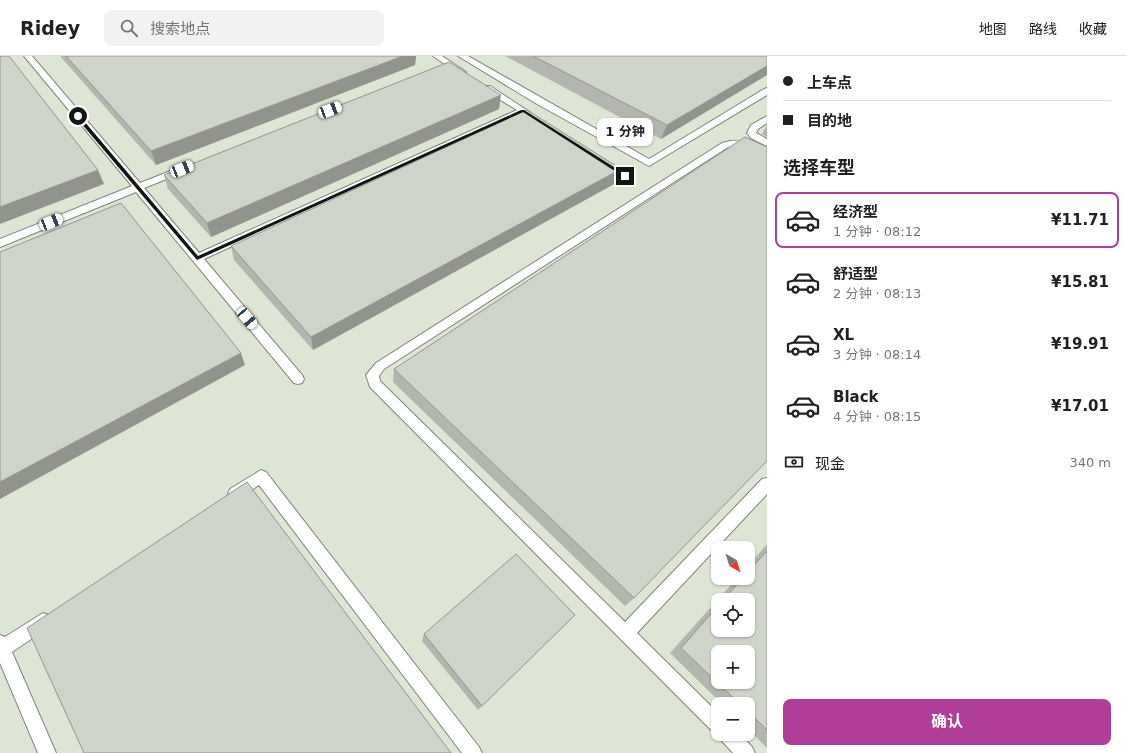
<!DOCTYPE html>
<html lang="zh">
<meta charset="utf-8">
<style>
:root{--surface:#fff;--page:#f2f2f2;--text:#202124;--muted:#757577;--line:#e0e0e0;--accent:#b03d97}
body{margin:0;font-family:"DejaVu Sans","Noto Sans SC",sans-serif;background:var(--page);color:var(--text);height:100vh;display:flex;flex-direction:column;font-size:15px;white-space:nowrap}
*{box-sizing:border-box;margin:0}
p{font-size:13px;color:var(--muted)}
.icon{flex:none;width:22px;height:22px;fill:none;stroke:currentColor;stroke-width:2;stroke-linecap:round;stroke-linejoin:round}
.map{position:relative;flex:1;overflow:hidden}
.panel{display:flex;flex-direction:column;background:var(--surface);width:360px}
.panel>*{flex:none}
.hud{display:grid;align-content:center;height:88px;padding:0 16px;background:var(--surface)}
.needle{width:26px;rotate:141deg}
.fabs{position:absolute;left:711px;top:485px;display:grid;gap:8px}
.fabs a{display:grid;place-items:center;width:44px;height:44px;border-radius:8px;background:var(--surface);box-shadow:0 1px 3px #0004;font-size:20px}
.end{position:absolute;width:18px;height:18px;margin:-9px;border:5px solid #131512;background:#fff;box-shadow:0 0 0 2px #fff}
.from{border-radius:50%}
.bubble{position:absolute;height:28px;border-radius:8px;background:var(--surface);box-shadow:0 1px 3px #0004;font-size:13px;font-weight:700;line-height:28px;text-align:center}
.car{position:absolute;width:12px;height:24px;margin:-12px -6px;border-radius:5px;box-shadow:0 0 3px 1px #0007;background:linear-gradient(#fff 24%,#345 0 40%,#fff 0 76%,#345 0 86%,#fff 0)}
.hud b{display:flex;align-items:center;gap:14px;height:38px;font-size:15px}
.hud b+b{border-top:1px solid var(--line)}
.hud i{width:10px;height:10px;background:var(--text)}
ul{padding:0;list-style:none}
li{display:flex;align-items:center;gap:12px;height:56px;margin:0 8px 6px;padding:0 8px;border:2px solid transparent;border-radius:8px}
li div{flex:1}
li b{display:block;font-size:15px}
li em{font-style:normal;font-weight:700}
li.selected{border-color:var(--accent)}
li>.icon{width:36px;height:36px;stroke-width:1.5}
h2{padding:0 16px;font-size:18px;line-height:48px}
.pay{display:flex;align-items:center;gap:10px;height:44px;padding:0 16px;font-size:15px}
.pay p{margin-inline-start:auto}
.primary-button{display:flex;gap:8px;margin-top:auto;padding:8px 16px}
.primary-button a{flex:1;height:46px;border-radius:8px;background:var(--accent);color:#fff;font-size:16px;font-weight:700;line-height:46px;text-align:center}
header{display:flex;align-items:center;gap:24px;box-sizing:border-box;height:56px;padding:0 20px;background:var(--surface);border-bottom:1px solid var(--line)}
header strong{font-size:19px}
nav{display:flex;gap:22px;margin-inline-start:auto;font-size:14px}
.search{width:280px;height:36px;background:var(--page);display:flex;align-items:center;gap:10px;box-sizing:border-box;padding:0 14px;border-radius:8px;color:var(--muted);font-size:15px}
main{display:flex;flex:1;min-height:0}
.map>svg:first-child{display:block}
.built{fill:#dde5d4;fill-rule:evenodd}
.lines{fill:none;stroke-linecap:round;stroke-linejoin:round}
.lane-casing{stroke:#7f837a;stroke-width:2}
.lane{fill:#fff;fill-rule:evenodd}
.wall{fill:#b2b6ae;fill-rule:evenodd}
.shaded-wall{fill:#91948d}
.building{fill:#cfd4ca;stroke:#91948d;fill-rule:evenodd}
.route{fill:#131512}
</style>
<header>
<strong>Ridey</strong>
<div class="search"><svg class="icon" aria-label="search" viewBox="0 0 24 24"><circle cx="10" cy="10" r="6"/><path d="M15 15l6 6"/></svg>搜索地点</div>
<nav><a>地图</a><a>路线</a><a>收藏</a></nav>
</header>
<main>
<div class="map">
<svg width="767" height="697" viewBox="0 0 767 697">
<rect width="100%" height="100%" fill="#ebf0e6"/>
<path class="built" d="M0,0H767V697H0ZM718,492H748V522H718ZM718,544H748V574H718ZM718,596H748V626H718ZM718,648H748V678H718Z"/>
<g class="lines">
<defs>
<path id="lane" d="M24,0H32L140,127L178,112H184L186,114L184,116L144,132L199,197L517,54L484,34L483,32L484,30H490L531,57L527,60L523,58L204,203L302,319L304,323L302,327L298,328L294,327L136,136L0,191V183L132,130Z
M433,0H442L466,16L465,18H459Z
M458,0H468L649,103L764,33L767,32V39L649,110L537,48Z
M767,60V67L758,73L756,77L767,83V90L751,82L747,77L751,69Z
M730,85C744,84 755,89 767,95V102C753,98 744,87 728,91L384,313L379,320L380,325L625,566L762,423L767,422V438L637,577L718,657V678L712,675L370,331L366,319L376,307L722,87Z
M605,104L628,118L630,120L628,122H622L602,109L600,107L602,105Z
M261,414L266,416L479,691L482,697H462L259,429L235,445L230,443L228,438L230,433Z
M43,557L49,559L51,565L49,571L12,596L56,697H38L0,607V579L5,581Z
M718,678H740L752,691L755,697H733L721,684Z"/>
</defs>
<use href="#lane" class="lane-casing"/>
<use href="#lane" class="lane"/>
</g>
<path class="wall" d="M60,0H416L415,9L156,109Z
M505,0H767V19L661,83Z
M499,53L211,181L168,133L164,119Z
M767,69V81L762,78Z
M616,127L313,294L234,204L231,190Z
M394,313L634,542L625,550L393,326Z
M767,488V692L748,673V648H722L670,597L737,522H748V510ZM718,544H748L718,574Z
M575,559L478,654L422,585L424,578Z"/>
<path class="shaded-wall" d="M403,0H416L415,9L156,109L151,95Z
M767,10V19L661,83L667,69Z
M501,39L499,53L211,181L207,167Z
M621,113L616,127L313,294L311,281Z
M98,114L104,128L0,168V151Z
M241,297L245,309L0,443V426Z"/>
<path class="building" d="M0,0H9L98,114L0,151Z
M66,0H403L151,95Z
M533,0H767V10L667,69Z
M449,6L501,39L207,167L164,119Z
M527,54L621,113L311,281L231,190Z
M745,81L767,91V405L634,542L394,313Z
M121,147L241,297L0,426V196Z
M247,426L451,697H84L27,572Z
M767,495V674L748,655V648H740L681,592L718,550V574H748V544H723L743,522H748V516ZM718,596H748V626H718Z
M516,498L575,559L482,650L424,578Z"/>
<path class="route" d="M521,54H524L628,120L624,121L523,56L197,204L75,60L79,59L198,200Z"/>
</svg>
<div class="fabs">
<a><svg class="needle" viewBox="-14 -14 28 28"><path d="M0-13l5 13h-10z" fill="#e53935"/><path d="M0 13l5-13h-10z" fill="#757577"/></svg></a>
<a><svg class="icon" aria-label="locate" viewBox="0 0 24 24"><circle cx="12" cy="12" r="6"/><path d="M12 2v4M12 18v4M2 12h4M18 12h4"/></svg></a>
<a>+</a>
<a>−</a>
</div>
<i class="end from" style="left:78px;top:60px"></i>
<i class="end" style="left:625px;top:120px"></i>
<div class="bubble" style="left:597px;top:62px;width:56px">1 分钟</div>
<i class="car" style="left:330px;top:54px;rotate:69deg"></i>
<i class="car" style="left:182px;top:113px;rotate:68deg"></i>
<i class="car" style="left:51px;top:166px;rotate:68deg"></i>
<i class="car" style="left:247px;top:262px;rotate:140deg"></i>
</div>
<section class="panel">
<div class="hud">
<b><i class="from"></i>上车点</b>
<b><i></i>目的地</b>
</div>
<h2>选择车型</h2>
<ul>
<li class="selected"><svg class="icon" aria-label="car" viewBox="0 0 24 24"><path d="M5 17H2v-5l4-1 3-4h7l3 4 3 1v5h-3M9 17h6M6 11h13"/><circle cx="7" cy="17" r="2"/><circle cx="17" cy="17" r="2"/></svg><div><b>经济型</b><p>1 分钟 · 08:12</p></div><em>¥11.71</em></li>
<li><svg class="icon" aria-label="car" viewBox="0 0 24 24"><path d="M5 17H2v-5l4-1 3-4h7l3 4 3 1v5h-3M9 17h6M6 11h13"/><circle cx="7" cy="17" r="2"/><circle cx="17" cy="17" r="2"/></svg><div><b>舒适型</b><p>2 分钟 · 08:13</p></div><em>¥15.81</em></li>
<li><svg class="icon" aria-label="car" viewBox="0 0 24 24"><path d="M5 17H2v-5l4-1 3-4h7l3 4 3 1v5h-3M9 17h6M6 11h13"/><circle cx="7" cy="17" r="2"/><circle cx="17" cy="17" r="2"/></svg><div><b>XL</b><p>3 分钟 · 08:14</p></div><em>¥19.91</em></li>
<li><svg class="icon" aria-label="car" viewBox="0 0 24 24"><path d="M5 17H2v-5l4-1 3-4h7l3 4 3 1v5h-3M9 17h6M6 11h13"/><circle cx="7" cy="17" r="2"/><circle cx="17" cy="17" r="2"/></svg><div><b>Black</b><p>4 分钟 · 08:15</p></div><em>¥17.01</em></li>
</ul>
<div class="pay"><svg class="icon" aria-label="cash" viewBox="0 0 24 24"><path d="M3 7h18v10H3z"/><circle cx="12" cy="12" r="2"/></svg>现金<p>340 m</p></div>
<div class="primary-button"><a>确认</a></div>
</section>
</main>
